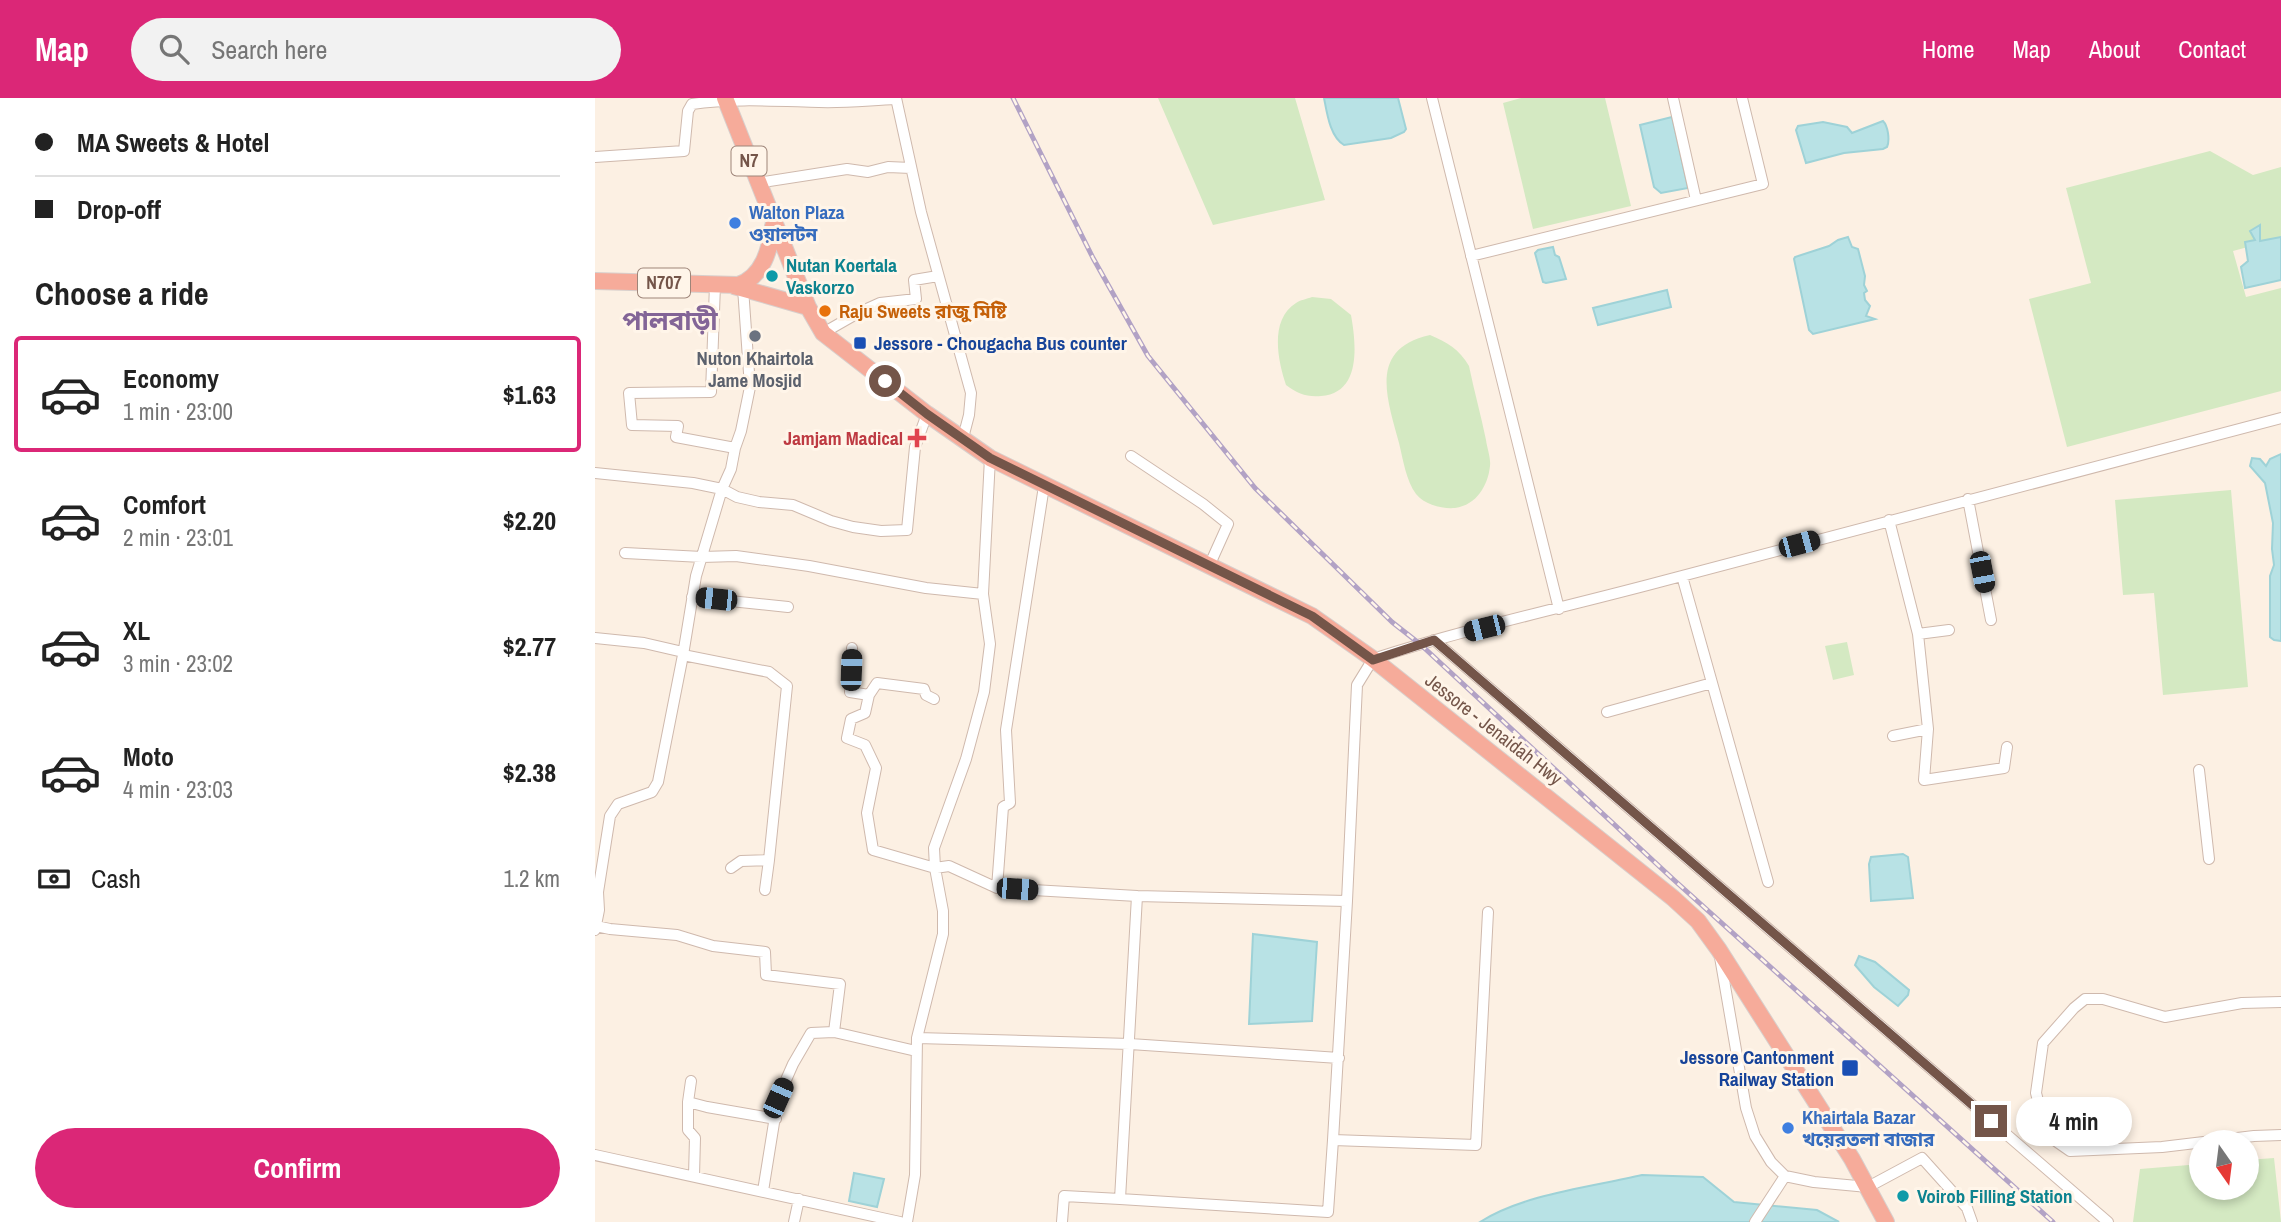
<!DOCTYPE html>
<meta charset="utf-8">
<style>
:root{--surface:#fff;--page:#f2f2f2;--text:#222;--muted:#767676;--line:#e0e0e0;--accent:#db2777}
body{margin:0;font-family:"Archivo Narrow","Noto Sans Bengali",sans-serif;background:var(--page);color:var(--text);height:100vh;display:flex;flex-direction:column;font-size:26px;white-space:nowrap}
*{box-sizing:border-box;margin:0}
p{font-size:23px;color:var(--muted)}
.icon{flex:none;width:38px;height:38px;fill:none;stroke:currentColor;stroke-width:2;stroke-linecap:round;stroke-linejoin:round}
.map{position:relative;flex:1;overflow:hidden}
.details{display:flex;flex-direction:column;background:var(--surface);width:595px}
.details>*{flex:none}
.banner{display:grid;align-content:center;height:154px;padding:0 35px;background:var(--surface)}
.needle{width:46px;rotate:166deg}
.buttons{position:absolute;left:1594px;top:1032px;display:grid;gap:14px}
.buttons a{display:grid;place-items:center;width:70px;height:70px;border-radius:50%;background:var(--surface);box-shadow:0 4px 10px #0003;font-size:35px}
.end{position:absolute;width:32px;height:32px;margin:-16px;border:9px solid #745549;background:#fff;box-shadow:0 0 0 4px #fff}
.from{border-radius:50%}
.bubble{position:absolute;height:49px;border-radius:24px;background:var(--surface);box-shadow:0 4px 10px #0003;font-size:23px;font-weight:800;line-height:49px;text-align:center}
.car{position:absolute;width:21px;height:42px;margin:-21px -10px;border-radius:9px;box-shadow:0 0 5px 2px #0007;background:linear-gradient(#222 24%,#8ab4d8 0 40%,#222 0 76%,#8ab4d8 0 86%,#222 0)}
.banner b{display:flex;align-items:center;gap:24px;height:66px;font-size:26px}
.banner b+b{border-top:2px solid var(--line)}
.banner i{width:18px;height:18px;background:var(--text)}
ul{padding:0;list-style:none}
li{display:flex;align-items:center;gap:21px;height:116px;margin:0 14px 10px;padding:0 21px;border:4px solid transparent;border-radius:7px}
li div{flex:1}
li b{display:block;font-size:26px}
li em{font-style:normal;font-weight:800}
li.on{border-color:var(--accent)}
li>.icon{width:63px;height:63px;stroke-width:1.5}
h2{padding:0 35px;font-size:32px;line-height:84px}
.pay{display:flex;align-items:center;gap:18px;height:77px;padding:0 35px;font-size:26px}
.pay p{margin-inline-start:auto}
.primary-button{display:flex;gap:14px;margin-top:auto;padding:14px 35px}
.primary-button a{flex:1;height:80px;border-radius:42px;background:var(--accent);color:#fff;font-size:28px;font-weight:800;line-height:80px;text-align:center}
header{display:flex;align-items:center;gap:42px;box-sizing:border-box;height:98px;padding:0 35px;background:var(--accent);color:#fff}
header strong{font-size:33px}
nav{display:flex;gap:38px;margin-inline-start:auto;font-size:24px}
.search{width:490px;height:63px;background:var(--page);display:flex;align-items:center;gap:18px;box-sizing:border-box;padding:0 24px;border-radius:38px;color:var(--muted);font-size:26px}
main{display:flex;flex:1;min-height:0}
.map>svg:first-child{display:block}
.green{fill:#d4e9c2}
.water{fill:#b8e2e5;stroke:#9ed2d7;stroke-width:2}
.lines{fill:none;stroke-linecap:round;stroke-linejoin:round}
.minor-casing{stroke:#cfb9ad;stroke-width:12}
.highway-casing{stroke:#d8cfcc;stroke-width:18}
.minor{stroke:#fff;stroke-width:10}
.highway{stroke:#f6ab9a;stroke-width:16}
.rail-casing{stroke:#b2a2c5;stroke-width:5}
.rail{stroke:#fff5e9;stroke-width:2.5;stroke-dasharray:8;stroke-linecap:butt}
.route{stroke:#745549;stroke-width:9}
.shop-dot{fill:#3f7fe0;stroke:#fff5e9;stroke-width:2.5}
.culture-dot{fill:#0f9aa8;stroke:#fff5e9;stroke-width:2.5}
.food-dot{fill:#e8710a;stroke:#fff5e9;stroke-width:2.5}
.worship-dot{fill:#6b7280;stroke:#fff5e9;stroke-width:2.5}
.transit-dot{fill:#1a4fb4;stroke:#fff5e9;stroke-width:2.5}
.health-dot{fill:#e0444e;stroke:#fff5e9;stroke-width:2.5}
.labels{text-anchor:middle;stroke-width:6;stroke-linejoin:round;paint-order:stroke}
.shield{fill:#fff5e9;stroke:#9e8579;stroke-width:2}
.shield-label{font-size:18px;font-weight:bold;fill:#745549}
.shop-label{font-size:19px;font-weight:bold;fill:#366cbe;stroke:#fff5e9;text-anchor:start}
.culture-label{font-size:19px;font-weight:bold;fill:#0d838f;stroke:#fff5e9;text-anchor:start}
.food-label{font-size:19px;font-weight:bold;fill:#c56008;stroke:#fff5e9;text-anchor:start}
.transit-label{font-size:19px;font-weight:bold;fill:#164399;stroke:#fff5e9;text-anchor:start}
.worship-label{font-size:19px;font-weight:bold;fill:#5b616d;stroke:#fff5e9}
.health-label{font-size:19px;font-weight:bold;fill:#be3a42;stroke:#fff5e9;text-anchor:end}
.street-label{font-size:19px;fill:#745549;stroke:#fff5e9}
.district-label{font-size:26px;font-weight:bold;fill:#836597;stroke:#fff5e9}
</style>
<header>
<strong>Map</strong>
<div class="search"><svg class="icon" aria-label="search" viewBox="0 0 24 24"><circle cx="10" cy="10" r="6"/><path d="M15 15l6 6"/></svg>Search here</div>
<nav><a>Home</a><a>Map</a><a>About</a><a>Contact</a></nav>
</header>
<main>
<section class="details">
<div class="banner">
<b><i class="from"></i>MA Sweets &amp; Hotel</b>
<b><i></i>Drop-off</b>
</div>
<h2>Choose a ride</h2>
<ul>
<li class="on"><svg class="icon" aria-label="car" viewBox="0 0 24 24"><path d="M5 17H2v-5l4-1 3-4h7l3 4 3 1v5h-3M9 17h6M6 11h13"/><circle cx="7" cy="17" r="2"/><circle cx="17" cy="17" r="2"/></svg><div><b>Economy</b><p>1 min · 23:00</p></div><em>$1.63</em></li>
<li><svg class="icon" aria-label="car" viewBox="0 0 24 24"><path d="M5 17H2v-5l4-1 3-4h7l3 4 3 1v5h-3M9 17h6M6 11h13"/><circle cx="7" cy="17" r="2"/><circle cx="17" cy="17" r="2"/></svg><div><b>Comfort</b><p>2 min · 23:01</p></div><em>$2.20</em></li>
<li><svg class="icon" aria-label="car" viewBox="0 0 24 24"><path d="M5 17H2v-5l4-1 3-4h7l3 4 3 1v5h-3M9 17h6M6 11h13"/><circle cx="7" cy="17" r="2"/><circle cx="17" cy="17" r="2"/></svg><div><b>XL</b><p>3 min · 23:02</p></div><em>$2.77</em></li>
<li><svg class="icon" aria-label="car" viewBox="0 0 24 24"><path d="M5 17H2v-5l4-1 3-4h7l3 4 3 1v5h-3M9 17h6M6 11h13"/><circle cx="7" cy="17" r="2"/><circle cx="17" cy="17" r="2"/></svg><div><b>Moto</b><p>4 min · 23:03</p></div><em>$2.38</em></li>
</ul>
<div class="pay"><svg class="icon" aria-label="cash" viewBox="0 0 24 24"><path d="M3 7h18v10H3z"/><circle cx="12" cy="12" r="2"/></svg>Cash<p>1.2 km</p></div>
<div class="primary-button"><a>Confirm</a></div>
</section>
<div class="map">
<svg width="1686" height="1124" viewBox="0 0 1686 1124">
<rect width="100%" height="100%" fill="#fcf0e3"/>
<path class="green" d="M563,0H700L730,102L618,127Z
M926,0H1010L1036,108L938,131L908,5Z
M1615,53L1658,77L1686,69V140L1638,153L1651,199L1686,190V293L1472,349L1434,201L1496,185L1471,90Z
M717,199L736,201L756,217C761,245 767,295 726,298C711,299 703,296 691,287C683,263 674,222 701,205C705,202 712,201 717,199Z
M835,237C852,244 864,251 874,268C879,293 886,317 891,342C892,350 896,360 895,368C893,387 882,407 860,410C847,411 830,407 821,396C811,383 808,361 804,345C792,300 773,251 835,237Z
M1636,392L1653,589L1568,597L1559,495L1528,497L1520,402Z
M1252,544L1259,577L1238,582L1230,548Z
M1679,1060L1686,1124H1538L1545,1071L1606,1066V1090H1652V1062Z"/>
<path class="water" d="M729,0H803L811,31L809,34L796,40L749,47C735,39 732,15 729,0Z
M1077,19L1093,90L1066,95L1059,89L1045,27Z
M1288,23C1293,28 1295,42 1292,49L1288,51L1249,55L1211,65L1201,32L1203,28L1228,24L1252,29L1257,35Z
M1665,127V143L1686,139V182L1650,190L1646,169L1653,163L1650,144L1660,142L1655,133Z
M1253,139L1257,149L1263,151L1270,178L1269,187L1272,193L1269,195L1270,202L1275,208L1271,218L1280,221L1218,236L1214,232L1199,161L1200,159L1234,148L1243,142Z
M958,149L960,157L964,159L971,181L951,185L948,184L940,155L943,152Z
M1072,192L1076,209L1003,227L998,210Z
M1686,356V543L1679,542L1675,539V478L1679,467L1677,451L1678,425L1670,385L1655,368L1657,360L1665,361L1671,368L1675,361Z
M1308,756L1313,759L1318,800L1276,803L1274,766L1276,759Z
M658,836L722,844L717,923L654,926Z
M1264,858L1280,864L1314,892L1313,897L1303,908L1279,889L1260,867Z
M259,1075L289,1081L282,1109L254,1103Z
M1047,1077L1108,1079L1139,1104L1222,1112L1244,1124H885C929,1096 996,1089 1047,1077Z"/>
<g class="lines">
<defs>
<path id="minor" d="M301,0L326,114L376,295L374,317L368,340
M837,0L964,511
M1078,0L1101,102
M0,59L89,53L93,13L97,6C137,0 183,3 224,4C250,5 275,2 301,1
M162,85L252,71L273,74L293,69L316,70
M876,158L1168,86L1147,0
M120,187L116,294L34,295L37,327L83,328L81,339L140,350
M228,235L263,215L285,205L321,201L319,182L343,178
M536,358L608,406L633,426L615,466
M0,375L98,385L127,391L142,399L164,404L198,407L236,423L258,429L286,433L312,432L320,349L332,316
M449,388L411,632L415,705L408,709L402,790L542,798
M1373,401L1396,522
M1294,422L1323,536
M30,455L107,459L141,458L214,468L331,490L388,496
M1087,478L1173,784
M97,499L193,509
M1354,532L1323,536L1333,631L1329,682L1409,670L1412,649
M0,540L49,545L88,554
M839,542L1513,1124
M257,550L255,594L274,597L270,615L256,621L252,640L270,647L281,670L272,715L278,752L340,770L354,768L402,790
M88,557L174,574L192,588L174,762L146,763L136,770
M274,597L282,585L329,591L331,597L339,601
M1012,614L1117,585
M1298,638L1333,631
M1604,672L1614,761
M0,790L3,794L4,812L0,832
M170,792L174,762
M3,794L15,718L23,706L57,694L63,684L88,557L101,478L127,391L136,371L140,350L146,333L155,289L148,190
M752,803L762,587L778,561C873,530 971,509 1068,483C1274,427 1480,373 1686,320
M1,828L15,831L82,837L118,848L170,854L171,877L245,886L239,934L321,953
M1125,859L1151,1010L1160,1038L1176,1064L1190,1078L1219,1084L1273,1089L1327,1060L1372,1110L1377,1124
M1686,904L1647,905L1570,919L1508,901H1490L1479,910L1448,945L1441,995L1452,1037L1475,1053L1567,1049L1659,1038L1686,1037
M322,940L535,946L744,960
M96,983L93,1004L112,1009L181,1021
M93,1004V1032L100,1040L99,1078
M738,1042L733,1114L525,1101L542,798L752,803L738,1042L881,1047L893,814
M0,1057L305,1124
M168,1093L183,1000L198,966L216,935L239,934
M199,1124L204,1101
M312,1124L320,1077L322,940L348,836V813L340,770L339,750L371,661L389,594L395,546L388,496L395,360
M467,1124L469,1098L525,1101
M1160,1124L1190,1078"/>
<path id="highway" d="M130,0L213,209
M0,183L143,187C168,179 175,151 178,128
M139,188L213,209L228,235L332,316L395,360L717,518L778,561L1078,800L1103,823L1124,852L1257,1061L1291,1124"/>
</defs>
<use href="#minor" class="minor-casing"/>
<use href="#highway" class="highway-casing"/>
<use href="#minor" class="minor"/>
<use href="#highway" class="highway"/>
<defs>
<path id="rail" d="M418,0L498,160L553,258L660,390L797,524L825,546L1079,782L1458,1124"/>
</defs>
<use href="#rail" class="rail-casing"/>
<use href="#rail" class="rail"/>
</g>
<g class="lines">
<path class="route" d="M290,283L332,316L395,360L717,518L778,562L839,542L1396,1023"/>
</g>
<g class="shop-dot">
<circle cx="140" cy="125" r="7"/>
<circle cx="1193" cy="1030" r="7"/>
</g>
<g class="culture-dot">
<circle cx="177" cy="178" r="7"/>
<circle cx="1308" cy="1098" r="7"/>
</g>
<circle class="food-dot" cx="230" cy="213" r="7"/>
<circle class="worship-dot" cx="160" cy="238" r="7"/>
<g class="transit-dot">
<rect x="258" y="238" width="14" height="14" rx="3.5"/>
<rect x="1246" y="961" width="18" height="18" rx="3.5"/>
</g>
<path class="health-dot" d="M318.5 329.5h7v7h7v7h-7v7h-7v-7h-7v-7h7z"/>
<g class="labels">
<g class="shield">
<rect x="136.5" y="48.5" width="35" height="29" rx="5"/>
<rect x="43" y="170.5" width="52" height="29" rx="5"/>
</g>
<g class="shield-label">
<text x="154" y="69">N7</text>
<text x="69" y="191">N707</text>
</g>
<g class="shop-label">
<text x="154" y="121">Walton Plaza<tspan x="154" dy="22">ওয়ালটন</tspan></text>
<text x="1207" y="1026">Khairtala Bazar<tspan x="1207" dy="22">খয়েরতলা বাজার</tspan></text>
</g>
<g class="culture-label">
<text x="191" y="174">Nutan Koertala<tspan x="191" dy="22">Vaskorzo</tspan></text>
<text x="1322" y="1105">Voirob Filling Station</text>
</g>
<g class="food-label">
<text x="244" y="220">Raju Sweets রাজু মিষ্টি</text>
</g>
<g class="transit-label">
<text x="279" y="252">Jessore - Chougacha Bus counter</text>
<text x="1239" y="966" text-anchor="end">Jessore Cantonment<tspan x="1239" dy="22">Railway Station</tspan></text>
</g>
<g class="worship-label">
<text x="160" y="267">Nuton Khairtola<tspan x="160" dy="22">Jame Mosjid</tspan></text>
</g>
<g class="health-label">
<text x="308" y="347">Jamjam Madical</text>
</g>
<g class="street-label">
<text transform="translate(899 631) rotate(38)" y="7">Jessore - Jenaidah Hwy</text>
</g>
<g class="district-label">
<text x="75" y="232">পালবাড়ী</text>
</g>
</g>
</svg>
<div class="buttons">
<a><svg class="needle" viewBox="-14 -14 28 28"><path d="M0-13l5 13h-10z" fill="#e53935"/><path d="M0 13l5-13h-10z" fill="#767676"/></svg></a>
</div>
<i class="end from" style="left:290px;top:283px"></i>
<i class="end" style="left:1396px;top:1023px"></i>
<div class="bubble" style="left:1421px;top:999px;width:116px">4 min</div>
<i class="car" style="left:1204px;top:446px;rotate:75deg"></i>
<i class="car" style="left:1387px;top:474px;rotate:169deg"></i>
<i class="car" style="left:121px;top:501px;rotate:276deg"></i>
<i class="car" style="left:889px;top:530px;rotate:256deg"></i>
<i class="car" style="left:256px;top:572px;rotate:2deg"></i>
<i class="car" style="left:422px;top:791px;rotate:94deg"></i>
<i class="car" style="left:183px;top:1000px;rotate:24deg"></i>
</div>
</main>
